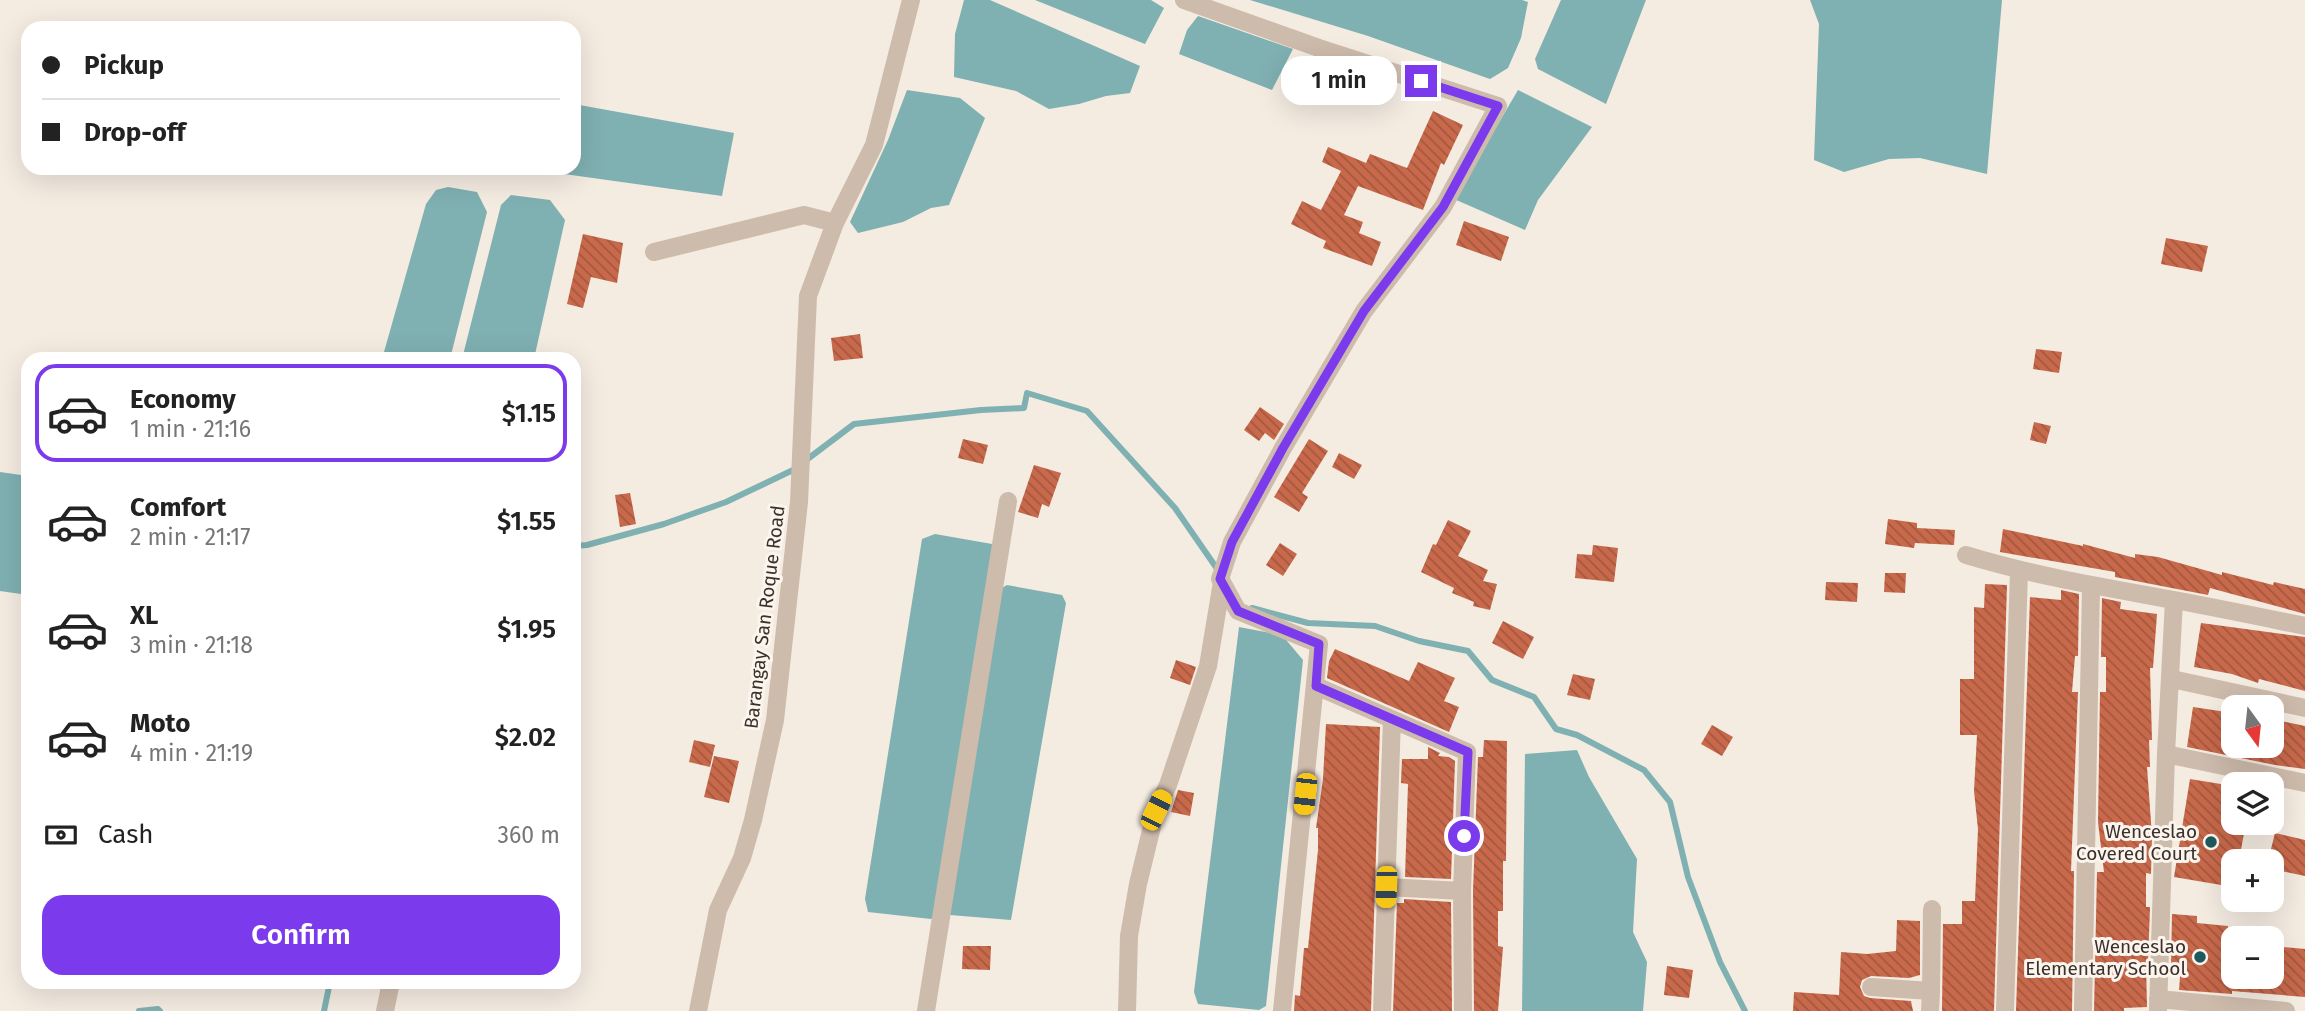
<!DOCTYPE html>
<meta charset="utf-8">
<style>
:root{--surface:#fff;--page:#f2f2f2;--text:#222;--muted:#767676;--line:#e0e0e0;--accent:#7c3aed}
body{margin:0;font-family:"Fira Sans",sans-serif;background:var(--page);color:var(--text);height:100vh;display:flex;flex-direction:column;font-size:26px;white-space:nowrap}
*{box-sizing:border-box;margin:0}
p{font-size:23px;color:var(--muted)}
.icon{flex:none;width:38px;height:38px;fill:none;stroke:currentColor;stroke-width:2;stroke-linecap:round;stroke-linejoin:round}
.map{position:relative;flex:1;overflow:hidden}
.side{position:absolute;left:21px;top:352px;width:560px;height:637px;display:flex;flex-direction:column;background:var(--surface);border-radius:21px;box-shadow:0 7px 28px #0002}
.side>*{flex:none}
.hud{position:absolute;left:21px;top:21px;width:560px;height:154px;border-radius:21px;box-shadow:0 7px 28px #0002;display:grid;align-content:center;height:154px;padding:0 21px;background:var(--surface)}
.needle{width:46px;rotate:165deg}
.buttons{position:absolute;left:2221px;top:695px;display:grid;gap:14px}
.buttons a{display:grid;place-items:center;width:63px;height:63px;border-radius:14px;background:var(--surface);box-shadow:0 7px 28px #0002;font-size:35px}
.end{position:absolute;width:32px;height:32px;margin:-16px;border:9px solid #7c3aed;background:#fff;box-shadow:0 0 0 4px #fff}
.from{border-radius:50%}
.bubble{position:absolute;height:49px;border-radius:21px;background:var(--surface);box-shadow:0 7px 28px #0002;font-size:23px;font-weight:600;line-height:49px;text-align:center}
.car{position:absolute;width:21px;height:42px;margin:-21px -10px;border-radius:9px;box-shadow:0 0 5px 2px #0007;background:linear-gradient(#f5c518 24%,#345 0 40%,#f5c518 0 76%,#345 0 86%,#f5c518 0)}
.hud b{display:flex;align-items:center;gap:24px;height:66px;font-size:26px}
.hud b+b{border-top:2px solid var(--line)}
.hud i{width:18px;height:18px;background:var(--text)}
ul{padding:12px 0 0;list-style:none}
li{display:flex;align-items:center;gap:21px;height:98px;margin:0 14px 10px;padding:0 7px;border:4px solid transparent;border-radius:21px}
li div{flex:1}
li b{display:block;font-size:26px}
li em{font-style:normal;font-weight:600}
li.current{border-color:var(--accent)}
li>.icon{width:63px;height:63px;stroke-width:1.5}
.pay{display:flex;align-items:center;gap:18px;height:77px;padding:0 21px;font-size:26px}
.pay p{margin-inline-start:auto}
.button{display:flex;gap:14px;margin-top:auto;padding:14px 21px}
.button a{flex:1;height:80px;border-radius:21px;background:var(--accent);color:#fff;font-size:28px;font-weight:600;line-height:80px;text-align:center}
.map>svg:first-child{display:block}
.water{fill:#7fb0b2}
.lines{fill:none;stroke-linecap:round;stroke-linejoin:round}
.stream{stroke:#7fb0b2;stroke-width:6}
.building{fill:url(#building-back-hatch)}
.street{stroke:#cdbbac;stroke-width:18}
.route{stroke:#7c3aed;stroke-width:9}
.poi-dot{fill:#1f5a5e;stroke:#fbf5ee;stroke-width:2.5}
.labels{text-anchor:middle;stroke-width:6;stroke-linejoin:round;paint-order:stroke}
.street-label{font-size:19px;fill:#3b302b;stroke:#fbf5ee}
.poi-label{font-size:19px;fill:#3b302b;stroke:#fbf5ee;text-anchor:end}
</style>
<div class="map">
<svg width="2305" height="1011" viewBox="0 0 2305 1011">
<defs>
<pattern id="building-back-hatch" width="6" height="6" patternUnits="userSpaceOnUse" patternTransform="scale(1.75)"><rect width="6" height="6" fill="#c8694b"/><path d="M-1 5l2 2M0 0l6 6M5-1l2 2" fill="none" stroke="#a4573f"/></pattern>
</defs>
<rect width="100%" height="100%" fill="#f4ebe1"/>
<path class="water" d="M964,0H990L1140,66L1130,93L1106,96L1079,104L1049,109L1016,91L954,77L955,34Z
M1035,0H1151L1164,8L1145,44Z
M1250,0H1522L1528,2L1521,38L1508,68L1490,79L1368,36Z
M1561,0H1646L1606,104L1538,69L1535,59Z
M1810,0H2002L1987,174L1920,158L1889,159L1844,172L1814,160L1819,24Z
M1198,16L1293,49L1272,90L1179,54L1187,30Z
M907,90L960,98L985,118L949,205L931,208L903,222L858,233L850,222L888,140Z
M1518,90L1592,127L1538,200L1525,230L1454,199Z
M574,104L734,133L722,196L521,168H574Z
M448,187L477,192L487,212L450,359H382L426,204L436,190Z
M511,195L550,200L565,220L534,359H462L501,205Z
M0,472L28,476V595L0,591Z
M935,534L992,544L993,557L939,914L931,919L868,912L865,899L922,539Z
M1007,585L1062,595L1066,603L1011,920L950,915L947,908L1000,589Z
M1239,627L1282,635L1303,660L1266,1006L1259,1010L1198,1004L1194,992Z
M1577,750L1589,777L1637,859L1633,932L1647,962L1643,1011H1522L1525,754Z"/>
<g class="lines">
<path class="stream" d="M574,546L587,545L664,524L726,502L793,470L854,424L981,410L1024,408L1027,393L1087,411L1175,508L1220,573
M1252,608L1308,623L1375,626L1419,641L1468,651L1492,680L1534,697L1556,729L1577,735L1644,770L1670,802L1688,877L1720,962L1745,1011
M139,1011L158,1009L160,1011
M324,1011L330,982"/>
</g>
<path class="building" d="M1433,111L1463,125L1444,165L1441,163L1423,210L1358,186L1344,215L1363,222L1359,233L1381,242L1372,266L1323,248L1326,241L1291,224L1302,201L1321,210L1341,171L1322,162L1328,147L1366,163L1370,154L1407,168Z
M1464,221L1509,237L1501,261L1456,245Z
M583,234L623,243L617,283L591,277L583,308L567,304Z
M2166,238L2208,246L2202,272L2161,264Z
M860,334L863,358L834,361L831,338Z
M2036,349L2062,352L2059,373L2033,369Z
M1260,407L1284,424L1274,440L1265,433L1259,441L1244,430Z
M2034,422L2051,426L2046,444L2030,440Z
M963,439L988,445L983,464L958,458Z
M1309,439L1328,451L1302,493L1308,497L1299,512L1274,497Z
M1339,453L1362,465L1354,479L1332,467Z
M1034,465L1061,473L1049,507L1042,504L1038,518L1018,512Z
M630,493L636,524L620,527L615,495Z
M1888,519L1917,523V528L1955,530L1954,545L1915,543L1914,548L1885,544Z
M1448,520L1471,531L1458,556L1488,570L1483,581L1497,584L1490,610L1473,606L1474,602L1452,593L1454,588L1421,572L1433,544L1436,545Z
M2003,529L2083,546V544L2135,558V554L2158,557L2222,575V572L2273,585L2274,582L2305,589V614L2210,588L2208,595L2115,577V572L2000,552Z
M1280,543L1297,554L1283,576L1266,565Z
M1593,545L1618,548L1614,582L1575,578L1577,554L1592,555Z
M1885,573H1906L1905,593L1884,592Z
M1826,582L1858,583L1857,602L1825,600Z
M1985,584L2007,585L1994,1011H1942L1943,924H1962V901H1975L1978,829L1974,791L1977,735H1960V679H1974V607L1984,608Z
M2061,590L2079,594L2078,656H2075L2072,692H2078L2071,871H2074L2072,1011H2016L2030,597L2061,600Z
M2102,598L2121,602L2120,609L2157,614L2153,668H2150L2152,740H2149L2150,767H2147L2152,836L2151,874L2146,873V907H2150L2148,963H2146L2147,1007L2124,1008V1011H2094L2097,872H2104L2098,822L2100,692H2106V657H2101Z
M1503,621L1534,637L1523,659L1492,643Z
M2201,623L2305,637V691L2259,679L2258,683L2232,674L2194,667Z
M1335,649L1409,681L1418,662L1455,678L1444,701L1459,707L1449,732L1327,678L1329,661Z
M1176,660L1196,667L1190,685L1170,678Z
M1573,674L1595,679L1590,700L1567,695Z
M2193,707L2233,713V746H2272V719L2305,726V769L2275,765L2187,747Z
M1326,724L1380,727L1371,1011H1294L1295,995L1300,996L1304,948H1308L1318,850V828H1316L1323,779Z
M1712,725L1733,737L1722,756L1701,744Z
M694,740L715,745L710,767L689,762Z
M1484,740L1507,741L1506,861H1503V911H1498V946L1503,947L1498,1011H1474L1473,891L1478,757H1483Z
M1428,747L1440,753L1438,756L1449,757L1455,761L1451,879L1405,877L1408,784L1401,783L1402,759H1428Z
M714,756L739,761L729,803L704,797Z
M2190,779L2233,786V822H2246L2239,861H2233V887L2174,877Z
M1178,790L1194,793L1190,816L1171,812Z
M2275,833L2305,840V876L2272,869V861H2268Z
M1404,899L1451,902L1452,1011H1393L1397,903H1404Z
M2172,914L2197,916V923L2228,926L2225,945L2233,946V976H2272V946L2305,949V997L2232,991V994L2179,990L2181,965L2171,964Z
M1897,920L1920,921V975L1909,978L1871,976L1862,980L1860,987L1864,996L1870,998L1911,1001L1913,1011H1793L1794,992L1839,995L1841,952L1867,954L1896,951Z
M963,946H991L990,970L962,969Z
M1667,966L1693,970L1689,998L1664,995Z"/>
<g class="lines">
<path class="street" d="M654,252L804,215L835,223
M1966,555C2035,576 2103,587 2174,600C2218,608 2261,617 2305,626
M1222,582L1238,611L1319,644L1282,1011
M2172,679L2305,708
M1316,686L1467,752L1462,891L1463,1011
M2166,754L2305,783
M1386,887L1462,891
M1871,987L1931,991L1930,1011
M1931,991L1932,909
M2158,999L2286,1011
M385,1011L391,982
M698,1011L718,910L742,858L753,820L775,720L799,502L808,296L835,223L874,145L911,0
M926,1011L1008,501
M1127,1011L1129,936L1138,884L1156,810L1168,785L1208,666L1222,582L1220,579L1232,542L1283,448L1364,311L1443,207L1498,106L1319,48L1184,0
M1382,1011L1392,719
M2005,1011L2019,571
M2083,1011L2091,587
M2158,1011L2166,754L2174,600"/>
</g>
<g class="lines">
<path class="route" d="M1421,81L1498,106L1443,207L1364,311L1283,448L1232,542L1220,579L1238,611L1319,644L1316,686L1468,752L1464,836"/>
</g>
<g class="poi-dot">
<circle cx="2211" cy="842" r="7"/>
<circle cx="2200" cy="957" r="7"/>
</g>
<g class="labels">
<g class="street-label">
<text transform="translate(764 617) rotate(-83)" y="7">Barangay San Roque Road</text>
</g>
<g class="poi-label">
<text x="2197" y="838">Wenceslao<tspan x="2197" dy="22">Covered Court</tspan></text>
<text x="2186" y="953">Wenceslao<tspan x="2186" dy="22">Elementary School</tspan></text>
</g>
</g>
</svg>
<div class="buttons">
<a><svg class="needle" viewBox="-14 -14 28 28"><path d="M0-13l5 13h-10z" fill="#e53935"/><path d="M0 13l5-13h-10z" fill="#767676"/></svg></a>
<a><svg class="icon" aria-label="layers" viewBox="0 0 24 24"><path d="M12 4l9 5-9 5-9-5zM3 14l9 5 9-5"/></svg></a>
<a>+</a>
<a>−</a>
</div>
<i class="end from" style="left:1464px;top:836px"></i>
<i class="end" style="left:1421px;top:81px"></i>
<div class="bubble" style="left:1281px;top:56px;width:116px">1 min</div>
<i class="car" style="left:1305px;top:794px;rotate:186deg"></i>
<i class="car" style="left:1156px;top:810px;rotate:26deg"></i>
<i class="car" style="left:1386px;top:887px;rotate:182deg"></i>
<div class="hud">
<b><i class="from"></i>Pickup</b>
<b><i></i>Drop-off</b>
</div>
<section class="side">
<ul>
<li class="current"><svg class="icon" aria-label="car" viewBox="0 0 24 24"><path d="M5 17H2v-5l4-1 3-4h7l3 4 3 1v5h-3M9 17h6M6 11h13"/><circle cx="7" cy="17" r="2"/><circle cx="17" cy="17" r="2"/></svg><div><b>Economy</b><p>1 min · 21:16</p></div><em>$1.15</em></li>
<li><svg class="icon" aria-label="car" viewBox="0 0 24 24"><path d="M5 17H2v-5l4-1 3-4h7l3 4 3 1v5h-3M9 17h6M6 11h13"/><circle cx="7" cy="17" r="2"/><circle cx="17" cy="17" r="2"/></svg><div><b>Comfort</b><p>2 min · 21:17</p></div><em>$1.55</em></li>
<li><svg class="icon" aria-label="car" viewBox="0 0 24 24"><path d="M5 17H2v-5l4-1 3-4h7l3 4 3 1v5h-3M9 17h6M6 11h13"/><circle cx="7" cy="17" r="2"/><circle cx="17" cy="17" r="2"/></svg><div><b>XL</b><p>3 min · 21:18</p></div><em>$1.95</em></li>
<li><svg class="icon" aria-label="car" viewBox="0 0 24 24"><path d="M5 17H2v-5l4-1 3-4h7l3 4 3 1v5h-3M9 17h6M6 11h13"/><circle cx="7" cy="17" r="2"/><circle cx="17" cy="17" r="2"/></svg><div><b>Moto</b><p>4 min · 21:19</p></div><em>$2.02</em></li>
</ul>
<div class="pay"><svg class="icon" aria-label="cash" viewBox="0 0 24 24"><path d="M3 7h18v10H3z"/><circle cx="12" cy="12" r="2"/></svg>Cash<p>360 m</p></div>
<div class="button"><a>Confirm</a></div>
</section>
</div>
